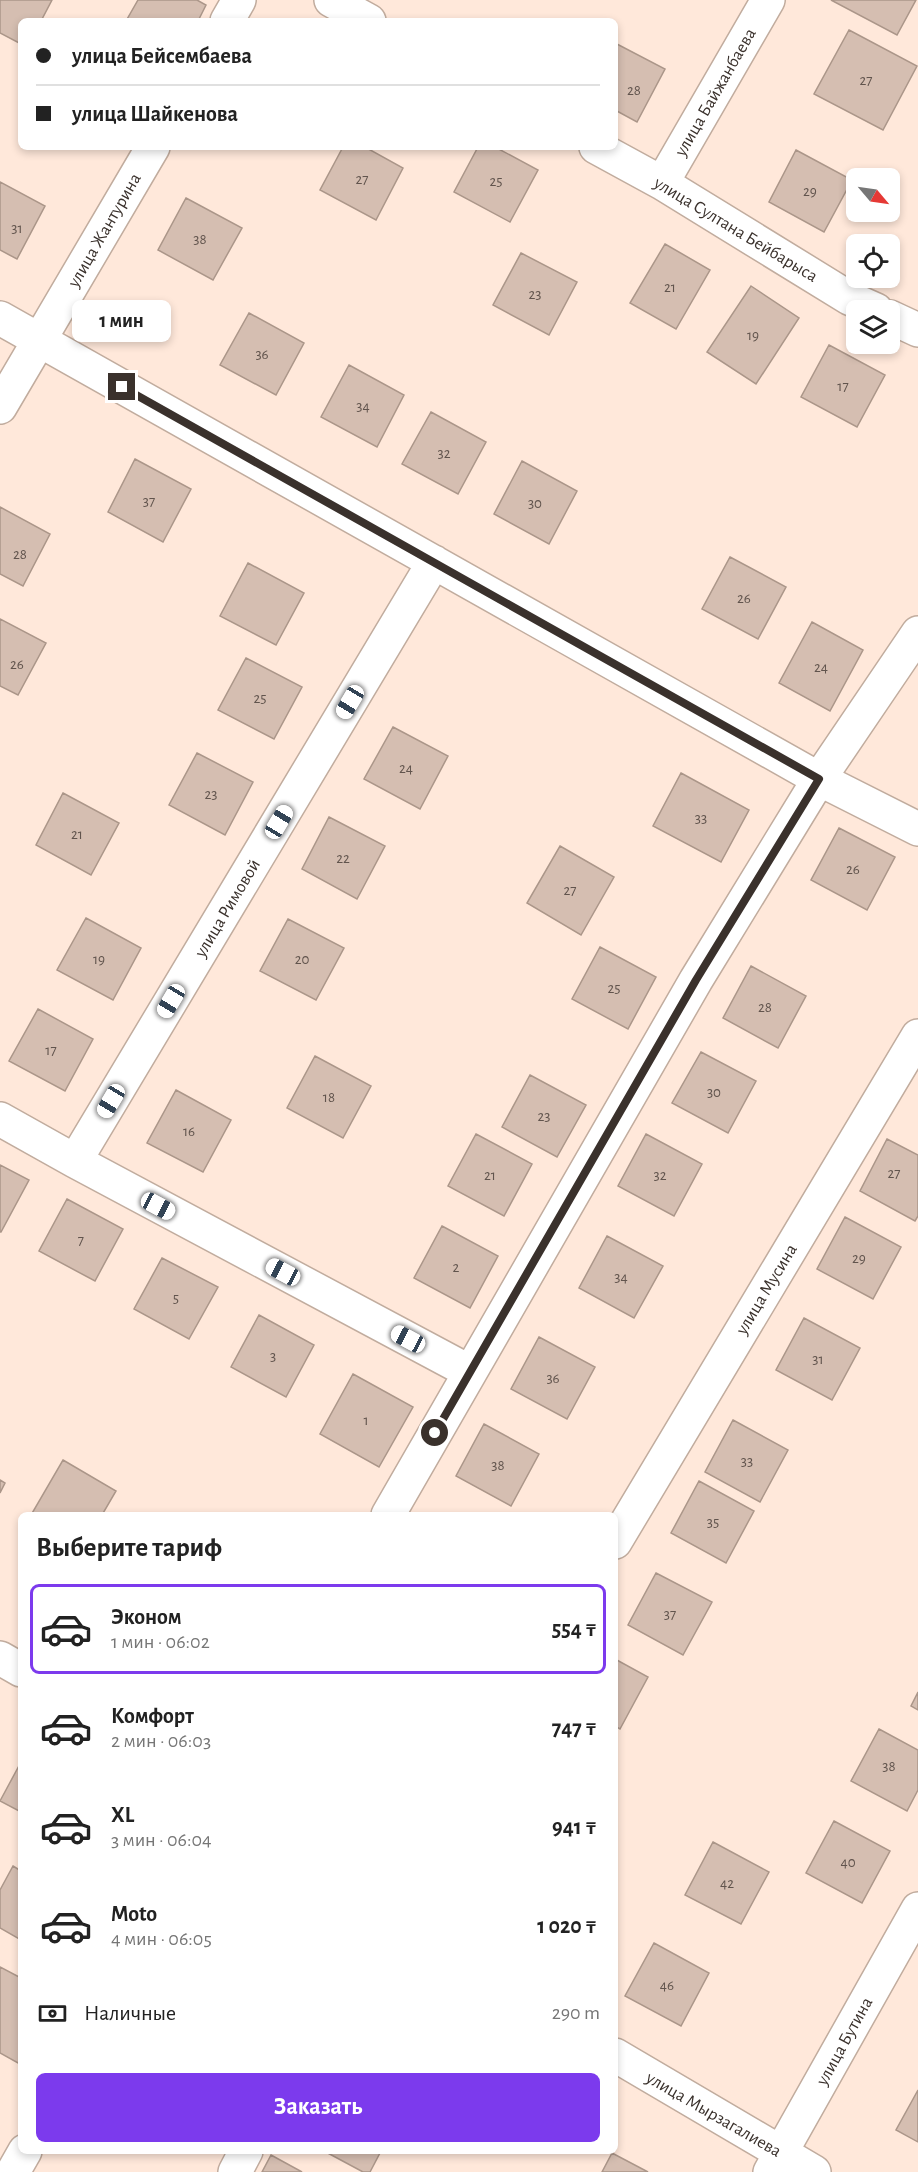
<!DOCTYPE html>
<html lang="ru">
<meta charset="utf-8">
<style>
:root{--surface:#fff;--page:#f2f2f2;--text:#222;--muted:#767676;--line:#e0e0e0;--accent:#7c3aed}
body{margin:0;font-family:"Alegreya Sans",sans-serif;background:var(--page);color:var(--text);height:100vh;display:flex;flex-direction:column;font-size:22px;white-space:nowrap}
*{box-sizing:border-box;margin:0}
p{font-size:20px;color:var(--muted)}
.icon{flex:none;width:33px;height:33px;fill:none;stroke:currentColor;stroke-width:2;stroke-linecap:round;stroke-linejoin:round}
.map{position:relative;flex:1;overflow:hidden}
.details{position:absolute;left:18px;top:1512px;width:600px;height:642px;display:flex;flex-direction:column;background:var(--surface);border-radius:9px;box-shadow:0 3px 9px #0003}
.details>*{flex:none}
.top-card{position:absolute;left:18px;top:18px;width:600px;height:132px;border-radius:9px;box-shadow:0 3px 9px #0003;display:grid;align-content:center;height:132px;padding:0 18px;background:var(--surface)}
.needle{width:39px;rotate:119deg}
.tools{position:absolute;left:846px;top:168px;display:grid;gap:12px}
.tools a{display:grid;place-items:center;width:54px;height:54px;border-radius:9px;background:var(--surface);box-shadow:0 3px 9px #0003;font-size:30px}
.end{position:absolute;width:27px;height:27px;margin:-14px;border:8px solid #3a312c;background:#fff;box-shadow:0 0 0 3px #fff}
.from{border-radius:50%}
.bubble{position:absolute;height:42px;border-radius:9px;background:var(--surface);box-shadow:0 3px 9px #0003;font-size:20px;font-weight:700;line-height:42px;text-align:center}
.car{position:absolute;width:18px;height:36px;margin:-18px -9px;border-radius:8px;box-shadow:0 0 4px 2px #0007;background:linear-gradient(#fff 24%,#345 0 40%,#fff 0 76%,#345 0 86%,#fff 0)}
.top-card b{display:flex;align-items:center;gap:21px;height:57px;font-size:22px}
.top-card b+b{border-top:2px solid var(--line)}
.top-card i{width:15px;height:15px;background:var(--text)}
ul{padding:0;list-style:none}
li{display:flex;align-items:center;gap:18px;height:90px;margin:0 12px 9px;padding:0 6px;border:3px solid transparent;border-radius:9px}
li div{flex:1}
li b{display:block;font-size:22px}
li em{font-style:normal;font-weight:700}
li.current{border-color:var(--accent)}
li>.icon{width:54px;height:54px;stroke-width:1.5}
h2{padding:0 18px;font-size:27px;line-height:72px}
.pay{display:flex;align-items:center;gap:15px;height:66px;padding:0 18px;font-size:22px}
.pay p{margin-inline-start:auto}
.primary-button{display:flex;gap:12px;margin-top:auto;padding:12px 18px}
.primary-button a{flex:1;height:69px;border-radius:9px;background:var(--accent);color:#fff;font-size:24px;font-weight:700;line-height:69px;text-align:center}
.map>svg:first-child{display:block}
.building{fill:#d5beb1;stroke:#ab9689;stroke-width:1.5}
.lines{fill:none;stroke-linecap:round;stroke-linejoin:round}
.minor-casing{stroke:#c1ac9e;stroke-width:36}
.minor{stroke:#fff;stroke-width:33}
.route{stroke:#3a312c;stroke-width:8}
.labels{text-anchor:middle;stroke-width:4.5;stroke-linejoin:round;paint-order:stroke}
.number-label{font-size:15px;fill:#61544d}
.street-label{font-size:18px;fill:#3a312c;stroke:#fff}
</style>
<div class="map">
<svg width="918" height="2172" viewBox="0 0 918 2172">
<rect width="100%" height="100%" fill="#ffe8da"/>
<path class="building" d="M0,0H52L41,21H21V44L0,33Z
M138,0H197L206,5L198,21H126Z
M831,0H916L897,35Z
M849,30L917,66L883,130L814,94Z
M615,43L665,69L637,122L615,110Z
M343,147H365L403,168L376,220L320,190Z
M478,147H495L538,170L510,222L454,192Z
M796,150L852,180L824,232L769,202Z
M0,182L45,206L17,259L0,250Z
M186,198L242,228L213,280L158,250Z
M665,244L710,270L676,329L630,303Z
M521,253L577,282L549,335L493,305Z
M751,286L799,318L756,384L707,352Z
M249,313L304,343L276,395L220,365Z
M829,345L885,375L857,427L801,397Z
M349,365L404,395L377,447L321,417Z
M431,412L486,442L458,494L402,464Z
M135,459L191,489L163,542L108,512Z
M522,461L577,491L549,544L494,514Z
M0,507L50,534L23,586L0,574Z
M730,557L786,587L758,639L702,609Z
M248,563L304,593L276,645L220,616Z
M0,619L46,643L18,695L0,686Z
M812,622L863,650L830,711L779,683Z
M246,658L302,687L274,739L218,710Z
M393,727L448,756L420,809L364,779Z
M197,753L253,782L225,835L169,805Z
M681,773L749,810L721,862L653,826Z
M63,793L119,823L91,875L36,845Z
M329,817L385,846L357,899L302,869Z
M839,828L895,857L867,910L811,880Z
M560,846L614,877L581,935L527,903Z
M86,918L141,948L113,1000L57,970Z
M288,919L344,948L316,1000L260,971Z
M600,947L656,977L628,1029L572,999Z
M751,966L806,996L778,1048L723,1018Z
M38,1009L93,1039L65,1091L9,1061Z
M701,1052L756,1081L728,1133L672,1103Z
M315,1056L371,1086L343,1138L287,1108Z
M530,1075L586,1105L557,1157L502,1127Z
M176,1090L231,1120L203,1172L147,1143Z
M476,1134L532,1164L504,1216L448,1186Z
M646,1134L702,1164L674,1216L618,1186Z
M887,1139L918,1155V1216L915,1221L860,1191Z
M0,1165L29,1180L1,1232H0Z
M67,1199L123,1229L95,1281L39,1251Z
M845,1217L901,1247L873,1299L817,1269Z
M442,1226L498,1256L470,1308L414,1278Z
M607,1236L663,1266L634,1318L579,1288Z
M162,1258L218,1287L189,1339L134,1309Z
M259,1315L314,1345L286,1397L231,1367Z
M804,1318L860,1348L832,1400L776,1370Z
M539,1337L595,1367L567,1419L511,1389Z
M353,1374L413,1407L379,1467L320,1434Z
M733,1420L788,1450L760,1502L705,1472Z
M484,1424L539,1454L511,1506L456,1476Z
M63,1460L116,1491L102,1515H31Z
M0,1480L5,1483L0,1493Z
M699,1481L754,1511L726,1563L671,1533Z
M656,1573L712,1602L683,1655L628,1625Z
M615,1659L648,1677L620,1729L615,1726Z
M918,1692V1710L911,1706Z
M879,1729L918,1750V1790L907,1811L851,1781Z
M21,1762V1812L0,1801Z
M834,1821L890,1851L862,1903L806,1873Z
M713,1842L769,1872L741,1924L685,1895Z
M13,1866L21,1871V1940L0,1928V1890Z
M654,1943L709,1973L681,2026L625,1996Z
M0,1967L21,1978V2057L18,2063L0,2053Z
M918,2090V2142L896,2130Z
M324,2151H381L370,2172H363Z
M612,2153L648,2172H602Z
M271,2155L302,2172H262Z"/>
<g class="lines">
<defs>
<path id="minor" d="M331,0L369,21
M227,21L239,0
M596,147L662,183L849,298L876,310
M662,183L768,0
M890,317L918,330
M0,318L819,779L918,829
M0,407L153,147
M0,1119L75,1161L470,1372
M75,1161L434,562
M388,1515L696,980L819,779L918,633
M615,1542L918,1036
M0,1658L21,1670
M615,2055L814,2172
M13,2172L25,2151
M235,2172L246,2151
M770,2172L918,1909"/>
</defs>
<use href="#minor" class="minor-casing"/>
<use href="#minor" class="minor"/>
</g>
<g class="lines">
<path class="route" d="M122,387L819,779L696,980L435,1433"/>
</g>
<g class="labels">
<g class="number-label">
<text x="866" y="85">27</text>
<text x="634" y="95">28</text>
<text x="362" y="184">27</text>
<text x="496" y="186">25</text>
<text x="810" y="196">29</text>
<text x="17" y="233">31</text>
<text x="200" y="244">38</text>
<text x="670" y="292">21</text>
<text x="535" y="299">23</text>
<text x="753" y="340">19</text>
<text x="262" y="359">36</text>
<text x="843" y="391">17</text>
<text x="363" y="411">34</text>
<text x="444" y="458">32</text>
<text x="149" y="506">37</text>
<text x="535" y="508">30</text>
<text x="20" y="559">28</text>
<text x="744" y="603">26</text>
<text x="17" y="669">26</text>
<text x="821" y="672">24</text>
<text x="260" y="703">25</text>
<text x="406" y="773">24</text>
<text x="211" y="799">23</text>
<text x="701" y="823">33</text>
<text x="77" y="839">21</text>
<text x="343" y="863">22</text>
<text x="853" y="874">26</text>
<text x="570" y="895">27</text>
<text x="99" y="964">19</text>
<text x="302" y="964">20</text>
<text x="614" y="993">25</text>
<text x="765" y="1012">28</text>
<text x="51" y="1055">17</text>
<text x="714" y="1097">30</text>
<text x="329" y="1102">18</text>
<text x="544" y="1121">23</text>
<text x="189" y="1136">16</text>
<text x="894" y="1178">27</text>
<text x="490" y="1180">21</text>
<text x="660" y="1180">32</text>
<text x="81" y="1245">7</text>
<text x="859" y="1263">29</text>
<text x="456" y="1272">2</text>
<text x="621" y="1282">34</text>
<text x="176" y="1303">5</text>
<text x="273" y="1361">3</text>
<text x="818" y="1364">31</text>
<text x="553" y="1383">36</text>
<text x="366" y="1425">1</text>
<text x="747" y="1466">33</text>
<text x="498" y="1470">38</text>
<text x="713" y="1527">35</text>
<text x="670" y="1619">37</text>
<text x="889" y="1771">38</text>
<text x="848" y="1867">40</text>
<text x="727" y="1888">42</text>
<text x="667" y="1990">46</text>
</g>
<g class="street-label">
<text transform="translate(715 92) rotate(-60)" y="6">улица Байжанбаева</text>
<text transform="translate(736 229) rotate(31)" y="6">улица Султана Бейбарыса</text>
<text transform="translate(104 230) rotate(-60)" y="6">улица Жантурина</text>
<text transform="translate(227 908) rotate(-59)" y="6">улица Римовой</text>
<text transform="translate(766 1289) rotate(-59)" y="6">улица Мусина</text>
<text transform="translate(844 2041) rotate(-61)" y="6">улица Бутина</text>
<text transform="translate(714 2114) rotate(30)" y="6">улица Мырзагалиева</text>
</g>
</g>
</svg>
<div class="tools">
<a><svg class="needle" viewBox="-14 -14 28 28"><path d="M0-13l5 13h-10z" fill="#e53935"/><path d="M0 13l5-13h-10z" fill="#767676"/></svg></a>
<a><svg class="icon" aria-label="locate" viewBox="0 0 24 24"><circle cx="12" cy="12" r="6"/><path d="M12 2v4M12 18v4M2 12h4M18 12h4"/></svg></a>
<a><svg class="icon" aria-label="layers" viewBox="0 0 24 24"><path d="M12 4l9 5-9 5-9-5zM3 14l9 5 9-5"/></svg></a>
</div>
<i class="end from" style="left:435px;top:1433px"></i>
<i class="end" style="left:122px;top:387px"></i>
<div class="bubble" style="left:72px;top:300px;width:99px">1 мин</div>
<i class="car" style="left:350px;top:702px;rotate:211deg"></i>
<i class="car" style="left:279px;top:822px;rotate:31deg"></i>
<i class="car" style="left:171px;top:1001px;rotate:211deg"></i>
<i class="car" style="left:111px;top:1101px;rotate:211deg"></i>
<i class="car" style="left:158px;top:1206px;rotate:118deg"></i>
<i class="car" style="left:283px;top:1272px;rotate:298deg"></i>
<i class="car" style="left:408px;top:1339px;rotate:298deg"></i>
<div class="top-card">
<b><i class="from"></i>улица Бейсембаева</b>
<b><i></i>улица Шайкенова</b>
</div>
<section class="details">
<h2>Выберите тариф</h2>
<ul>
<li class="current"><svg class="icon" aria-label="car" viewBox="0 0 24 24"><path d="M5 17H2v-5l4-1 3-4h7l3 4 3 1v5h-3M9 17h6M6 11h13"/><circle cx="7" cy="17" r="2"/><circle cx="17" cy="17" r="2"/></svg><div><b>Эконом</b><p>1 мин · 06:02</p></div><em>554 ₸</em></li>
<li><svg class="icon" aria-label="car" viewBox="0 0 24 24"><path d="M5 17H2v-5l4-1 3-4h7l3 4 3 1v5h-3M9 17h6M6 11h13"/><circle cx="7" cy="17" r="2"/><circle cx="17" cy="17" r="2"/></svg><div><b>Комфорт</b><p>2 мин · 06:03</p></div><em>747 ₸</em></li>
<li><svg class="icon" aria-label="car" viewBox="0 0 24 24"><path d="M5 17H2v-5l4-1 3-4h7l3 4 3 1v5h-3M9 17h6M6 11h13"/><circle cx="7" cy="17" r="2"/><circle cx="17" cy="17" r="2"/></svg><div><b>XL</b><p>3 мин · 06:04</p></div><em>941 ₸</em></li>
<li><svg class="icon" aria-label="car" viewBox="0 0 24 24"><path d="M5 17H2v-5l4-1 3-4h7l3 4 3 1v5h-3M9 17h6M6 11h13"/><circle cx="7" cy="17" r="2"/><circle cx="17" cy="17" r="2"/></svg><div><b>Moto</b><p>4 мин · 06:05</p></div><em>1 020 ₸</em></li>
</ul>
<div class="pay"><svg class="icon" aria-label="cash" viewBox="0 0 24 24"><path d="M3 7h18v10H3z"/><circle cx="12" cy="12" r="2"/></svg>Наличные<p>290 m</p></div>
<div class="primary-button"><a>Заказать</a></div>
</section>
</div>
